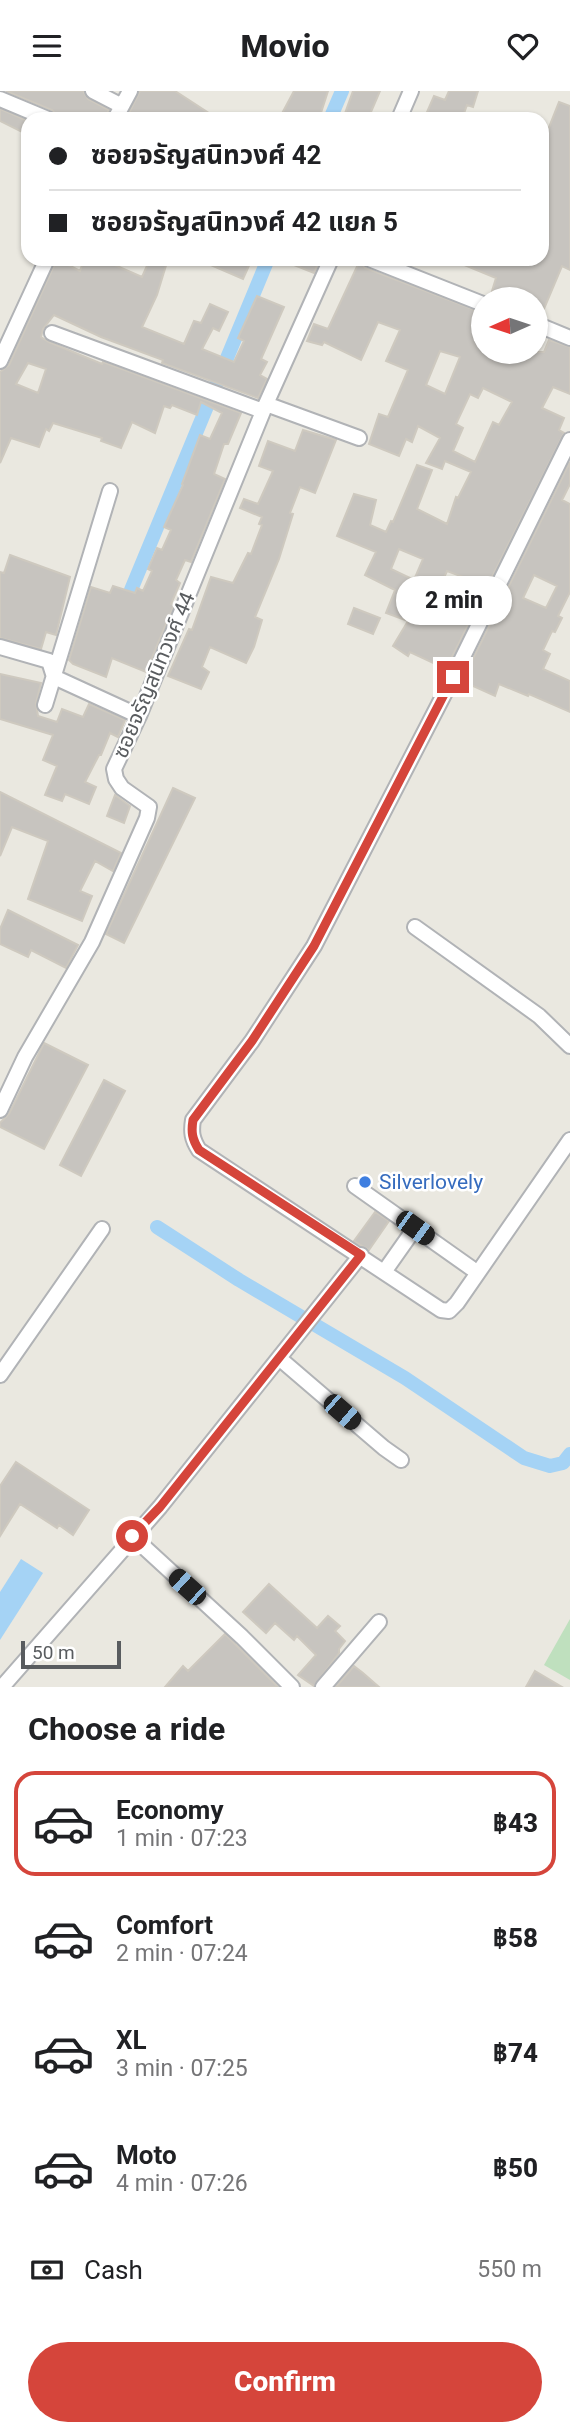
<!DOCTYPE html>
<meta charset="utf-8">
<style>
:root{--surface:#fff;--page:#f6f6f6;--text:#202124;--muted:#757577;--line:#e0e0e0;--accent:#d5453b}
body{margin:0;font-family:Roboto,"Noto Sans Thai",sans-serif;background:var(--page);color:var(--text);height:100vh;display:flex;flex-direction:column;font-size:26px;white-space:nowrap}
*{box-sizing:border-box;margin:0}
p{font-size:23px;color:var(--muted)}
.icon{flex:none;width:38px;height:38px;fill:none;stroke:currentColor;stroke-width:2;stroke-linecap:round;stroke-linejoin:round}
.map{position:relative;height:1596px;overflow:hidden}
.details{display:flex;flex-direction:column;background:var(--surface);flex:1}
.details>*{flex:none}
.hud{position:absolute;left:21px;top:21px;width:528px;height:154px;border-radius:21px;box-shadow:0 2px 5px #0004;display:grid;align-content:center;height:154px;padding:0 28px;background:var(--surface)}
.needle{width:46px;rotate:267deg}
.fabs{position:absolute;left:471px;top:196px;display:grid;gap:14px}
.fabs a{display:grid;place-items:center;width:77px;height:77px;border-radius:50%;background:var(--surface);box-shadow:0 2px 5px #0004;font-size:35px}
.scale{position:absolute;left:21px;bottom:18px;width:100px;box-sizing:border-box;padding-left:7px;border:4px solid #595c5f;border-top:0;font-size:19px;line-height:24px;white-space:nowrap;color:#595c5f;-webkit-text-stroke:5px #fff;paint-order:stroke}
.end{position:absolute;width:32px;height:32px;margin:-16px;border:9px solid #d5453b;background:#fff;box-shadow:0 0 0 4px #fff}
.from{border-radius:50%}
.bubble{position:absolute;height:49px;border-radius:24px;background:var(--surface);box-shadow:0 2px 5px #0004;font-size:23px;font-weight:800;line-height:49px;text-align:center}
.car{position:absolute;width:21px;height:42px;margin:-21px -10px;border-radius:9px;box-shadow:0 0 5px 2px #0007;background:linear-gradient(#222 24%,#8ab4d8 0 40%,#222 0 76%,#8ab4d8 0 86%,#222 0)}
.hud b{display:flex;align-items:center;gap:24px;height:66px;font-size:26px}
.hud b+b{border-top:2px solid var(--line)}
.hud i{width:18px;height:18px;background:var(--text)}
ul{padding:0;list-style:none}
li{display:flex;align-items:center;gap:21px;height:105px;margin:0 14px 10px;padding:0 14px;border:4px solid transparent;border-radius:21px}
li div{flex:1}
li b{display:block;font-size:26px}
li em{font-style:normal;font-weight:800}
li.selected{border-color:var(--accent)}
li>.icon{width:63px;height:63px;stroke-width:1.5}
h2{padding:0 28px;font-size:32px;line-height:84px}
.pay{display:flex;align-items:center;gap:18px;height:77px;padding:0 28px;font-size:26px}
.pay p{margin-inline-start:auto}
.button{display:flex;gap:14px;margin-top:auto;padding:14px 28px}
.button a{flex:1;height:80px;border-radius:42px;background:var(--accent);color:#fff;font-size:28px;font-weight:800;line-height:80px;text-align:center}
header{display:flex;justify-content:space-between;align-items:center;height:91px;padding:0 28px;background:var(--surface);font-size:32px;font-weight:800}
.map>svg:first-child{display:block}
.green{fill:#bfe0be}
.water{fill:#a5d3f5}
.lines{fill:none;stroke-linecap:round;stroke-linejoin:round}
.canal{stroke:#a5d3f5;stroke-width:14}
.building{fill:#c7c4bf;stroke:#cec9bf;stroke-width:2;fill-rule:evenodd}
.minor-casing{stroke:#b1b3b6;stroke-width:18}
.minor{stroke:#fff;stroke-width:14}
.route{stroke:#d5453b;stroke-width:9}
.shop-dot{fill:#3f7fe0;stroke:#fff;stroke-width:2.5}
.labels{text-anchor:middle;stroke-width:5;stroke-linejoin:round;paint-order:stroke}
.street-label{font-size:21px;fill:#595c5f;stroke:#fff}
.shop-label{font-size:21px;fill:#366cbe;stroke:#fff;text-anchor:start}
</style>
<header><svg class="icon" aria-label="menu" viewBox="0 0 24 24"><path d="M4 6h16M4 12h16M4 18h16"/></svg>Movio<svg class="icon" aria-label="heart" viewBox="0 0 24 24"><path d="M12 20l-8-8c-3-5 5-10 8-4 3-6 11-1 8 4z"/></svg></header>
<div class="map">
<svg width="570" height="1596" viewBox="0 0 570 1596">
<rect width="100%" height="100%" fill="#eae8e0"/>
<path class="green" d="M570,1528V1589L544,1574Z"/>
<path class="water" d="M21,1468L43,1482L0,1549V1501Z"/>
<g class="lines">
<path class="canal" d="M330,28L342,0
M131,499L268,168
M157,1136L239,1189L405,1287L524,1367L550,1375L563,1372L570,1363"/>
</g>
<path class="building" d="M6,0H83L88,8L109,19L105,28H66L57,25L52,19Z
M140,0H175L218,28H126Z
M294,0H328L319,28H279Z
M353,0H380L368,28H343Z
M449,0H478L473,16L467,14L462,28H424L434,5L445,9Z
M559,11L570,15V179L562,175L541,225L536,223V208H521L492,200L496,187L450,168H542V54Z
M0,18L28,30V44L0,30Z
M57,168L80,180L84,168H112L110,172L142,186L150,168H168L157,204L142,236L184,253L194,230L201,232L210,213L228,221L219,240L213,237L202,258L234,271L244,250L238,247L257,205L284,216L261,268L267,271L260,284L267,288L258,307L162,272L163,269L101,246L54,224L43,238L41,246L49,251L102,273L103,271L241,322L228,353H224L214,383L225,388L191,471L185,469L176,489L180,492L171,513L174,514L146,581L112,567L106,586L73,573L69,569L91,496L110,502L113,495L135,502L137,497L143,500L152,480L148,478L157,457L162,459L171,439L164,436L183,394L182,393L200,344L210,348L222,322L201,311L197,324L172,314L170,317L164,315L155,342L132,331L121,357L101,350L102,347L53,332L49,340L46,338L39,356L11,347L0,372V281L9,274ZM28,272L46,278L38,302L16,293Z
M197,168H252L243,188Z
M279,168H320L314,182Z
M360,169L365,177L483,222V261H544L549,249L570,256V303L553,296L542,317L564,327L559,339L564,342L446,578L410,561L408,565L393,555L408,530L386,522L395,499L365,484L376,461L337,445L354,403L376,409L370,434L386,441L391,430L393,431L417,374L432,379L417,418L447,433L456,406L458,407L471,381L445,370L442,378L426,372L440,347L418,335L412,351L406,348L399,365L369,353L379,323L388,326L408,279L386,270L400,239L378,231L361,269L324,251L322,254L307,250L314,233L328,238ZM440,260L460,266L445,303L426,294ZM483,297L512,311L499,334L493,331L475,371L453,360L463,337L456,333L470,303L478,307ZM399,458L423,468L414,489L391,478ZM447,480L466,487L458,506L439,498Z
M303,339L336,349L315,402L300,396L290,422L293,423L279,468L255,526L262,529L254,556L246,572L210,556L202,576L209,581L201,598L168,585L189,538L192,539L211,486L233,492L248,462L251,463L262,434L259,433L262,426L240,417L244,408L258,413L273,380L259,375L268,350L295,360Z
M570,371V393L562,409L570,413V501L558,525L562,527L555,541L552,540L543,559L550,563L543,578L570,590V621L529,603L528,605L499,593L495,605L462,590ZM534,484L557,495L546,517L523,507Z
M10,464L70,486L56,544L46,541L41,558L0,547V481L4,482Z
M354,517L380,527L373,543L348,533Z
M0,583L41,592L36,612L38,625L57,631L62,618L83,626L89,613L125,629L118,646L110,642L101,664H99L85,691L96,696L89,713L65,703L62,710L45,704L57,675L43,669L53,644L0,628Z
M173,697L195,707L124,852L106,843Z
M0,701L121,762L113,780L95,770L80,800L92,805L82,830L28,808L48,750L12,736L0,765Z
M115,704L130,715L124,732L107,725Z
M8,819L78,854L66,877L31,859L28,866L0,853V838Z
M44,952L88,974L44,1058L0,1036V1032L9,1023Z
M104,989L125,1000L81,1085L60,1074Z
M375,1121L389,1130L369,1159L354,1150Z
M16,1371L89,1419L73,1444L59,1434L57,1437L20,1413L0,1445V1395Z
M269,1493L317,1537L328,1525L340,1535L335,1540L345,1550L339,1558V1562L314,1595L298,1584L316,1564L297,1545L294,1549L275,1532L266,1542L243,1521Z
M225,1543L278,1596H165L183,1575L188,1580Z
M354,1575L363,1582L379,1596H336Z
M535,1580L562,1596H526Z"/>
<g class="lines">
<defs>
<path id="minor" d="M93,0L122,15
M0,8L48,28
M115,28L130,0
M399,28L411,0
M369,168L483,213
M536,233L570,247
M52,242L263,320
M0,270L47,168
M266,313L359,347
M570,349L453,586L314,855L252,950L193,1029C191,1041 192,1048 199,1059L441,1219L449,1220L457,1212L570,1049
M0,556L49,570L54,586L139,625
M45,614L110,400
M415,836L539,925L570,955
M0,1019L25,966L92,851L147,727L149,716L122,697L116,688L114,678L139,625L266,313L331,168
M355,1095L471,1177
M384,1181L415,1137
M279,1267L384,1357L401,1369
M0,1284L102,1138
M132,1445L242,1546L292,1596
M2,1596L160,1416L361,1164
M323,1596L379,1531"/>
</defs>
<use href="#minor" class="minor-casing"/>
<use href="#minor" class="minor"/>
</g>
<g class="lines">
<path class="route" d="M132,1445L160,1416L361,1164L199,1059C192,1048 191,1041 193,1029L252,950L314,855L453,586"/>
</g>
<circle class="shop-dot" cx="365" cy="1091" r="7"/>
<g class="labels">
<g class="street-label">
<text transform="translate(154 584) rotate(-67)" y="7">ซอยจรัญสนิทวงศ์ 44</text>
</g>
<g class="shop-label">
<text x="379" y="1098">Silverlovely</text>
</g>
</g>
</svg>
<div class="fabs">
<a><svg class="needle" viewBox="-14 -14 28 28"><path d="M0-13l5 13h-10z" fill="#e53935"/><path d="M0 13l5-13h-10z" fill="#757577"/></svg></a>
</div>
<div class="scale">50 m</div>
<i class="end from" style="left:132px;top:1445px"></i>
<i class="end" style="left:453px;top:586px"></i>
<div class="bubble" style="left:396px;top:485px;width:116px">2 min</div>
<i class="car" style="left:415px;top:1137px;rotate:126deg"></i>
<i class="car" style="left:342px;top:1321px;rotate:131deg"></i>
<i class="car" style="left:187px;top:1496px;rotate:312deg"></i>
<div class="hud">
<b><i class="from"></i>ซอยจรัญสนิทวงศ์ 42</b>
<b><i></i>ซอยจรัญสนิทวงศ์ 42 แยก 5</b>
</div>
</div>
<section class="details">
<h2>Choose a ride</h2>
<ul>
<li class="selected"><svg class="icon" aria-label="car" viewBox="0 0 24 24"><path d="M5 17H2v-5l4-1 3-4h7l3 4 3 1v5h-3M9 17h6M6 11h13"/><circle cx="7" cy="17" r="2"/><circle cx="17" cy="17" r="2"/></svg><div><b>Economy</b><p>1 min · 07:23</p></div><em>฿43</em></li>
<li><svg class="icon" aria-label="car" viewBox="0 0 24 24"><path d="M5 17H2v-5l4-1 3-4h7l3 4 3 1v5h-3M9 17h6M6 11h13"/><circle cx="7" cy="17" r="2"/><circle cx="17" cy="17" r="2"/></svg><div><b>Comfort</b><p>2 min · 07:24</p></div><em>฿58</em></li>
<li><svg class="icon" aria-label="car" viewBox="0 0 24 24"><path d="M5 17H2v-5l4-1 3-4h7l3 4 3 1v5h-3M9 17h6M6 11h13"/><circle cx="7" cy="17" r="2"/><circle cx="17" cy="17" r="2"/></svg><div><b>XL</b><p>3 min · 07:25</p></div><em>฿74</em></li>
<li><svg class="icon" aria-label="car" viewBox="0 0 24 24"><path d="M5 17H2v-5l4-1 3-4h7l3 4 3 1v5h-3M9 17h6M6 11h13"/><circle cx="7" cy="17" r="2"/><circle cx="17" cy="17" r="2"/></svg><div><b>Moto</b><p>4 min · 07:26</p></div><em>฿50</em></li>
</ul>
<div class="pay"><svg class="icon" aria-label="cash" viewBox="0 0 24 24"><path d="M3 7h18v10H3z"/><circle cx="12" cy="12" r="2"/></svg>Cash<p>550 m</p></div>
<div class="button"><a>Confirm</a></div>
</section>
